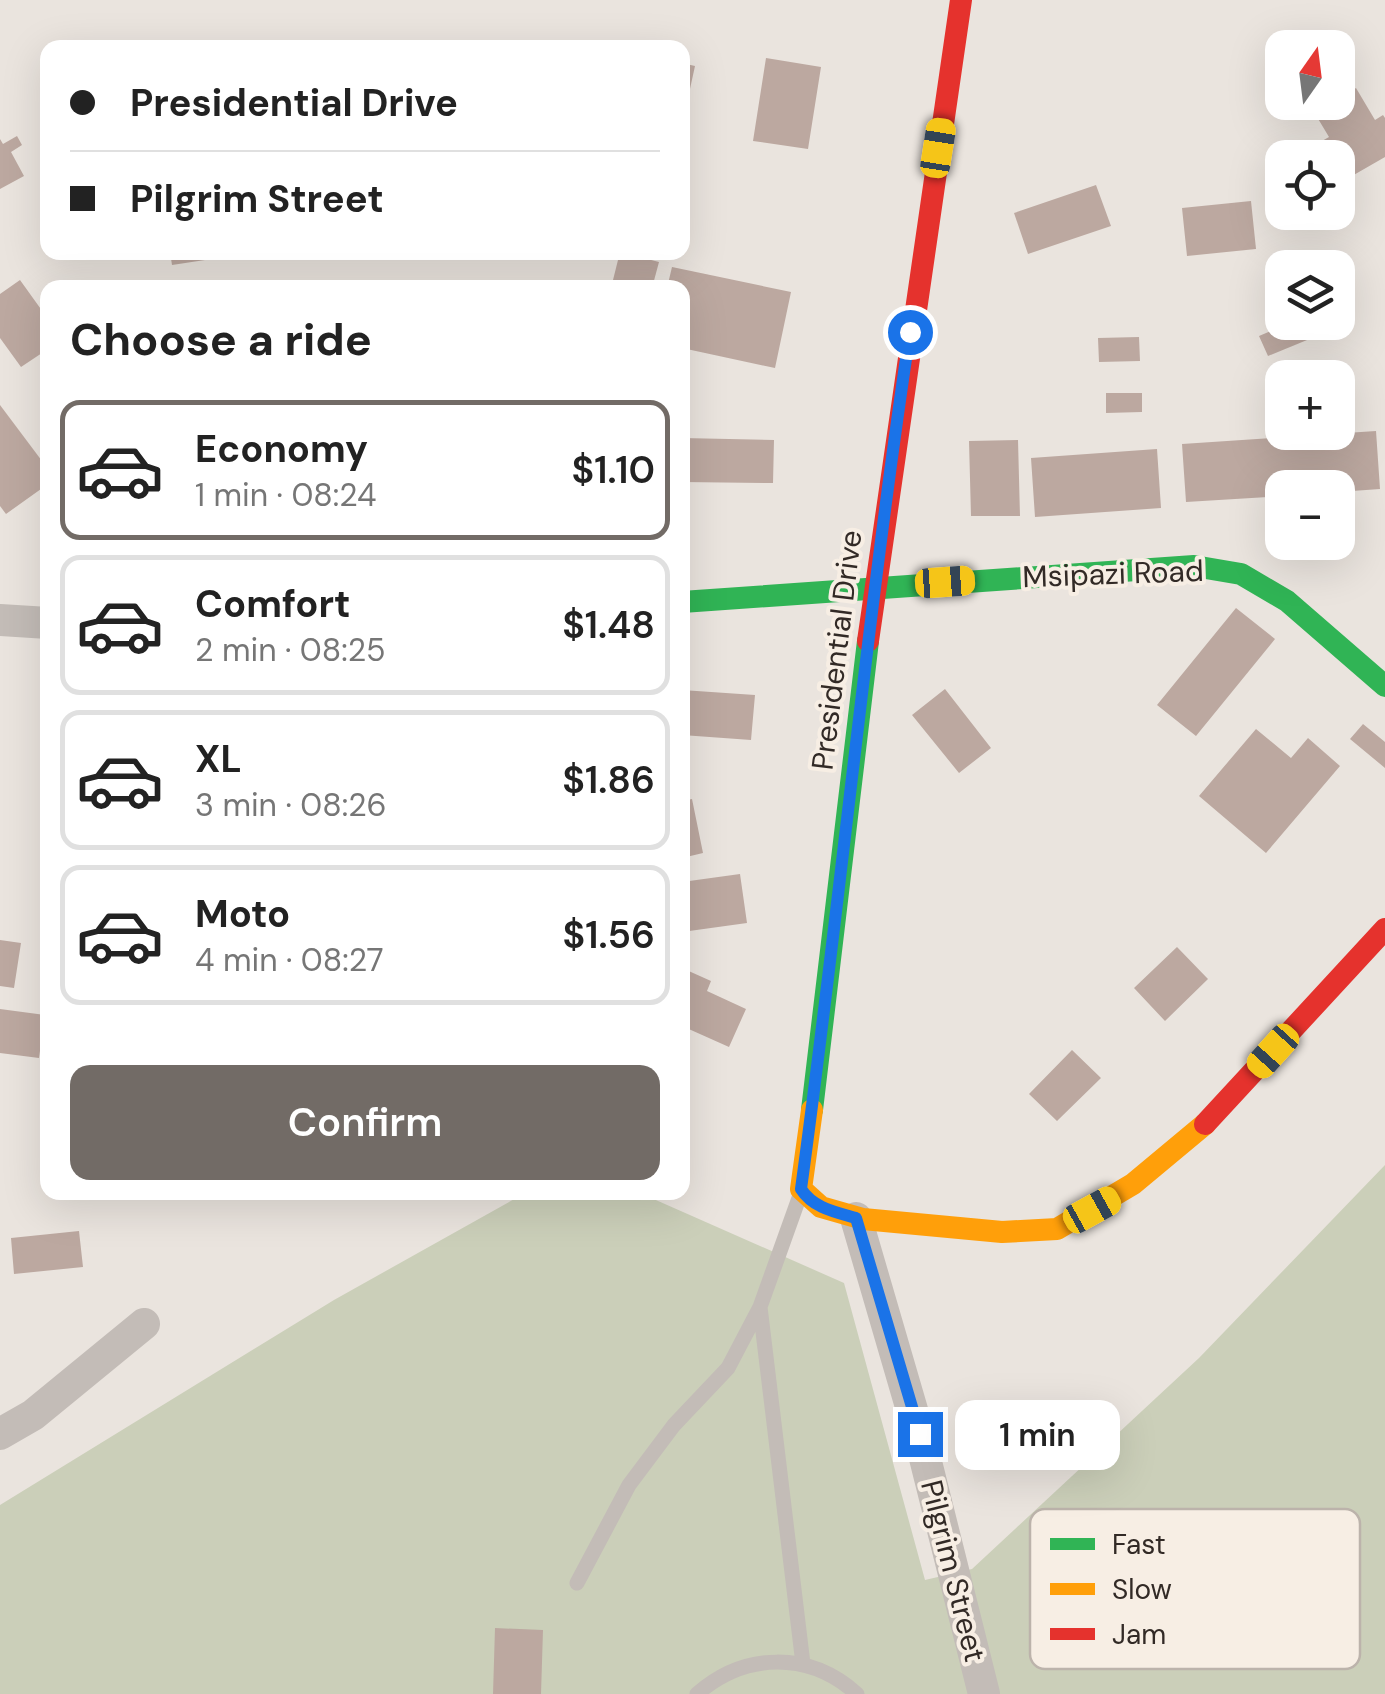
<!DOCTYPE html>
<meta charset="utf-8">
<style>
:root{--surface:#fff;--page:#f6f6f6;--text:#222;--muted:#767676;--line:#e0e0e0;--accent:#726b66}
body{margin:0;font-family:"DM Sans",sans-serif;background:var(--page);color:var(--text);height:100vh;display:flex;flex-direction:column;font-size:38px;white-space:nowrap}
*{box-sizing:border-box;margin:0}
p{font-size:32px;color:var(--muted)}
.icon{flex:none;width:55px;height:55px;fill:none;stroke:currentColor;stroke-width:2;stroke-linecap:round;stroke-linejoin:round}
.map{position:relative;flex:1;overflow:hidden}
.side{position:absolute;left:40px;top:280px;width:650px;height:920px;display:flex;flex-direction:column;background:var(--surface);border-radius:20px;box-shadow:0 10px 40px #0002}
.side>*{flex:none}
.banner{position:absolute;left:40px;top:40px;width:650px;height:220px;border-radius:20px;box-shadow:0 10px 40px #0002;display:grid;align-content:center;height:220px;padding:0 30px;background:var(--surface)}
.needle{width:65px;rotate:14deg}
.tools{position:absolute;left:1265px;top:30px;display:grid;gap:20px}
.tools a{display:grid;place-items:center;width:90px;height:90px;border-radius:20px;background:var(--surface);box-shadow:0 10px 40px #0002;font-size:50px}
.end{position:absolute;width:45px;height:45px;margin:-22px;border:12px solid #1a73e8;background:#fff;box-shadow:0 0 0 5px #fff}
.from{border-radius:50%}
.bubble{position:absolute;height:70px;border-radius:20px;background:var(--surface);box-shadow:0 10px 40px #0002;font-size:32px;font-weight:600;line-height:70px;text-align:center}
.car{position:absolute;width:30px;height:60px;margin:-30px -15px;border-radius:12px;box-shadow:0 0 8px 2px #0007;background:linear-gradient(#f5c518 24%,#345 0 40%,#f5c518 0 76%,#345 0 86%,#f5c518 0)}
.banner b{display:flex;align-items:center;gap:35px;height:95px;font-size:38px}
.banner b+b{border-top:2px solid var(--line)}
.banner i{width:25px;height:25px;background:var(--text)}
ul{padding:0;list-style:none}
li{display:flex;align-items:center;gap:30px;height:140px;margin:0 20px 15px;padding:0 10px;border:5px solid var(--line);border-radius:20px}
li div{flex:1}
li b{display:block;font-size:38px}
li em{font-style:normal;font-weight:600}
li.current{border-color:var(--accent)}
li>.icon{width:90px;height:90px;stroke-width:1.5}
h2{padding:0 30px;font-size:45px;line-height:120px}
.primary-button{display:flex;gap:20px;margin-top:auto;padding:20px 30px}
.primary-button a{flex:1;height:115px;border-radius:20px;background:var(--accent);color:#fff;font-size:40px;font-weight:600;line-height:115px;text-align:center}
.map>svg:first-child{display:block}
.green{fill:#cbcfb9}
.building{fill:#bca8a0}
.lines{fill:none;stroke-linecap:round;stroke-linejoin:round}
.lane{stroke:#c3bcb7;stroke-width:15}
.street{stroke:#c3bcb7;stroke-width:32}
.fast{stroke:#30b455;stroke-width:22}
.slow{stroke:#ff9f0a;stroke-width:22}
.jam{stroke:#e5322d;stroke-width:22}
.route{stroke:#1a73e8;stroke-width:12}
.labels{text-anchor:middle;stroke-width:8;stroke-linejoin:round;paint-order:stroke}
.street-label{font-size:30px;fill:#322a26;stroke:#f7eee4}
.key{fill:#f7eee4;stroke:#bcb3ab;stroke-width:2.5}
.key-label{font-size:28px;fill:#322a26}
</style>
<div class="map">
<svg width="1385" height="1694" viewBox="0 0 1385 1694">
<rect width="100%" height="100%" fill="#eae4de"/>
<path class="green" d="M1385,1165V1694H0V1505L334,1300L525,1193H640L844,1283L925,1580L972,1569L1199,1358Z"/>
<path class="building" d="M766,58L821,67L808,149L753,141Z
M682,63L695,66L688,98L682,96Z
M1340,85L1346,94L1356,88L1375,120L1383,115L1385,118V157L1345,180L1338,168V158H1332L1322,141L1329,137L1314,112L1321,107L1318,102H1338Z
M17,136L22,145L11,152L24,176L0,189V139L3,144Z
M1096,185L1111,226L1028,254L1014,213Z
M1251,201L1256,249L1187,256L1182,208Z
M170,252H204L205,260L172,265Z
M620,252L659,262L652,288H611Z
M672,267L791,292L775,368L682,348V288H667Z
M20,280L48,319V349L21,367L0,338V294Z
M1292,322H1325L1329,331L1268,356L1259,336Z
M1139,337L1140,361L1099,362L1098,338Z
M1106,393H1142V412L1106,413Z
M0,405L48,469V484L6,514L0,506Z
M1376,431L1380,489L1338,492V488H1282V496L1186,502L1182,444Z
M682,438L774,440L773,483L682,482Z
M1018,440L1020,516H971L969,441Z
M1157,449L1161,508L1035,517L1031,458Z
M1236,608L1275,639L1196,736L1157,705Z
M945,689L991,748L959,773L912,715Z
M682,690L755,695L751,740L682,735Z
M1363,724L1385,742V768L1350,739Z
M48,725V769H45L41,726Z
M1256,729L1291,758L1308,738L1340,766L1266,853L1199,796Z
M692,799L703,853L682,858V801Z
M740,874L747,923L682,932V882Z
M0,940L21,943L14,988L0,986Z
M1177,947L1208,979L1165,1021L1134,988Z
M682,968L711,981L707,991L746,1009L729,1047L682,1026Z
M0,1009L45,1015L39,1058L0,1053Z
M1072,1050L1101,1078L1057,1121L1029,1094Z
M79,1231L83,1267L14,1274L11,1238Z
M495,1628L543,1630L541,1694H493Z"/>
<g class="lines">
<path class="lane" d="M760,1307L803,1664
M577,1583L629,1485L674,1425L728,1368L760,1307L799,1198
M697,1694C745,1652 809,1651 857,1694"/>
<path class="street" d="M0,620L48,623
M856,1218L919,1434L984,1694
M0,1434L33,1415L144,1324"/>
<path class="fast" d="M682,602L1194,566L1241,574L1287,601L1385,686
M812,1110L868,641"/>
<path class="slow" d="M812,1110L801,1189L821,1207L863,1219L1002,1232L1057,1229L1133,1184L1205,1124"/>
<path class="jam" d="M868,641L961,0
M1205,1124L1385,929"/>
</g>
<g class="lines">
<path class="route" d="M910,332C867,617 840,904 801,1189C813,1208 835,1212 856,1218L920,1434"/>
</g>
<g class="labels">
<g class="street-label">
<text transform="translate(1113 574) rotate(-2)" y="10">Msipazi Road</text>
<text transform="translate(837 650) rotate(-83)" y="10">Presidential Drive</text>
<text transform="translate(953 1571) rotate(76)" y="10">Pilgrim Street</text>
</g>
</g>
<rect x="1030" y="1509" width="330" height="160" rx="15" class="key"/>
<rect x="1050" y="1538" width="45" height="12" fill="#30b455"/>
<rect x="1050" y="1583" width="45" height="12" fill="#ff9f0a"/>
<rect x="1050" y="1628" width="45" height="12" fill="#e5322d"/>
<g class="key-label">
<text x="1112" y="1554">Fast</text>
<text x="1112" y="1599">Slow</text>
<text x="1112" y="1644">Jam</text>
</g>
</svg>
<div class="tools">
<a><svg class="needle" viewBox="-14 -14 28 28"><path d="M0-13l5 13h-10z" fill="#e53935"/><path d="M0 13l5-13h-10z" fill="#767676"/></svg></a>
<a><svg class="icon" aria-label="locate" viewBox="0 0 24 24"><circle cx="12" cy="12" r="6"/><path d="M12 2v4M12 18v4M2 12h4M18 12h4"/></svg></a>
<a><svg class="icon" aria-label="layers" viewBox="0 0 24 24"><path d="M12 4l9 5-9 5-9-5zM3 14l9 5 9-5"/></svg></a>
<a>+</a>
<a>−</a>
</div>
<i class="end from" style="left:910px;top:332px"></i>
<i class="end" style="left:920px;top:1434px"></i>
<div class="bubble" style="left:955px;top:1400px;width:165px">1 min</div>
<i class="car" style="left:938px;top:148px;rotate:9deg"></i>
<i class="car" style="left:945px;top:582px;rotate:86deg"></i>
<i class="car" style="left:1273px;top:1051px;rotate:222deg"></i>
<i class="car" style="left:1092px;top:1210px;rotate:61deg"></i>
<div class="banner">
<b><i class="from"></i>Presidential Drive</b>
<b><i></i>Pilgrim Street</b>
</div>
<section class="side">
<h2>Choose a ride</h2>
<ul>
<li class="current"><svg class="icon" aria-label="car" viewBox="0 0 24 24"><path d="M5 17H2v-5l4-1 3-4h7l3 4 3 1v5h-3M9 17h6M6 11h13"/><circle cx="7" cy="17" r="2"/><circle cx="17" cy="17" r="2"/></svg><div><b>Economy</b><p>1 min · 08:24</p></div><em>$1.10</em></li>
<li><svg class="icon" aria-label="car" viewBox="0 0 24 24"><path d="M5 17H2v-5l4-1 3-4h7l3 4 3 1v5h-3M9 17h6M6 11h13"/><circle cx="7" cy="17" r="2"/><circle cx="17" cy="17" r="2"/></svg><div><b>Comfort</b><p>2 min · 08:25</p></div><em>$1.48</em></li>
<li><svg class="icon" aria-label="car" viewBox="0 0 24 24"><path d="M5 17H2v-5l4-1 3-4h7l3 4 3 1v5h-3M9 17h6M6 11h13"/><circle cx="7" cy="17" r="2"/><circle cx="17" cy="17" r="2"/></svg><div><b>XL</b><p>3 min · 08:26</p></div><em>$1.86</em></li>
<li><svg class="icon" aria-label="car" viewBox="0 0 24 24"><path d="M5 17H2v-5l4-1 3-4h7l3 4 3 1v5h-3M9 17h6M6 11h13"/><circle cx="7" cy="17" r="2"/><circle cx="17" cy="17" r="2"/></svg><div><b>Moto</b><p>4 min · 08:27</p></div><em>$1.56</em></li>
</ul>
<div class="primary-button"><a>Confirm</a></div>
</section>
</div>
